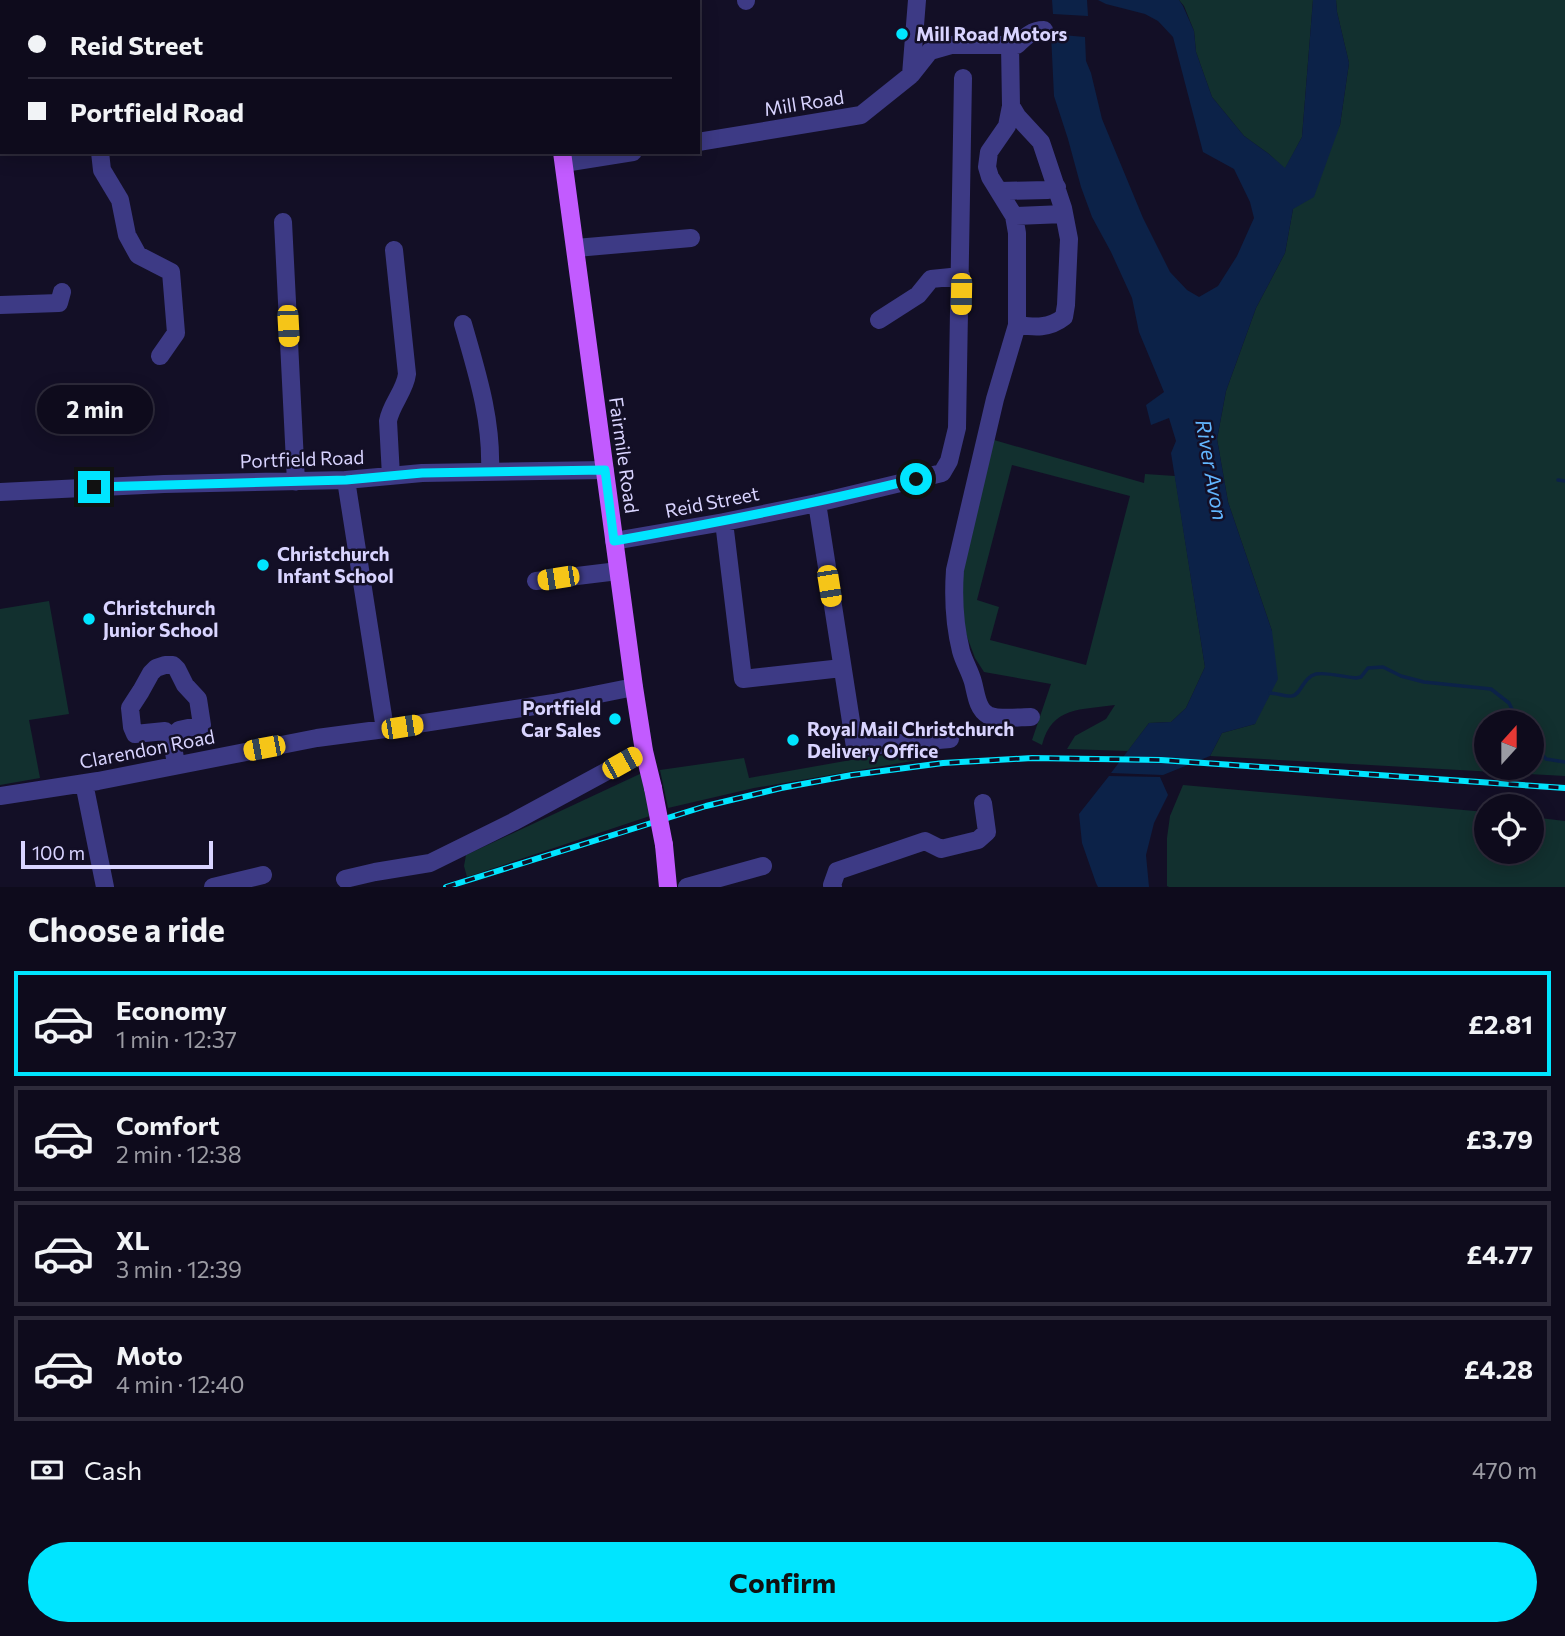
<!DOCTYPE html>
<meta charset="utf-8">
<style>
:root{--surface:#0e0b1c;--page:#1c1929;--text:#f1f3f6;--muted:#9b9ba3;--line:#2e2b3b;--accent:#00e5ff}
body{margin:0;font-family:Commissioner,sans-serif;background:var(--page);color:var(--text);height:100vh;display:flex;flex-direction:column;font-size:26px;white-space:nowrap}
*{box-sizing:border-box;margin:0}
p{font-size:23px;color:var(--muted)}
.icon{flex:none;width:38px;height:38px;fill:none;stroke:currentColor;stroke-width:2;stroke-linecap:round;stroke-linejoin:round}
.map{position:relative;height:887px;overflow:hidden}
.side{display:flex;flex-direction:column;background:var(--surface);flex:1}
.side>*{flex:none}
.banner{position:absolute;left:0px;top:0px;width:700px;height:154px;box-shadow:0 4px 18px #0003,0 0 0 2px var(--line);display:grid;align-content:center;height:154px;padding:0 28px;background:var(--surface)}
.needle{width:46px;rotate:21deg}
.fabs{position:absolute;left:1474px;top:710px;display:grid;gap:14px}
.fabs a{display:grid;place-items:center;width:70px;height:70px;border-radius:50%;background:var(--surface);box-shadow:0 4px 18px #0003,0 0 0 2px var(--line);font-size:35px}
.scale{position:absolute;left:21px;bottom:18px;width:192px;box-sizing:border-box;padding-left:7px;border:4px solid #d9d4ff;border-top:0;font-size:19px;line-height:24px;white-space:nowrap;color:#d9d4ff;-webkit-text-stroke:5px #130f26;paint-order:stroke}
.end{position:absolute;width:32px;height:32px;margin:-16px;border:9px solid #00e5ff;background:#111;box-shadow:0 0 0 4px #111}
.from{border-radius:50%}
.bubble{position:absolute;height:49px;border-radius:24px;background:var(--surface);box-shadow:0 4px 18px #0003,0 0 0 2px var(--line);font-size:23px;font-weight:700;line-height:49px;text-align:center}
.car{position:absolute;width:21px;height:42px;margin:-21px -10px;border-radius:9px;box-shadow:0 0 5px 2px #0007;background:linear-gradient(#f5c518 24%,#345 0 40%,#f5c518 0 76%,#345 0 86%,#f5c518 0)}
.banner b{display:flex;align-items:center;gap:24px;height:66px;font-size:26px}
.banner b+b{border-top:2px solid var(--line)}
.banner i{width:18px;height:18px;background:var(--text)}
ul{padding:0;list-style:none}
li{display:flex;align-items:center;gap:21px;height:105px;margin:0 14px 10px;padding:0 14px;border:4px solid var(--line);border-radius:0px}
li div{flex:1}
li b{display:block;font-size:26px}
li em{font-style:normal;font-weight:700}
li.selected{border-color:var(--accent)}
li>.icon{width:63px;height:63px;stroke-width:1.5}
h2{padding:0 28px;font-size:32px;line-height:84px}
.pay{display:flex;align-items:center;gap:18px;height:77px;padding:0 28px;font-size:26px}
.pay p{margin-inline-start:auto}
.button{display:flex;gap:14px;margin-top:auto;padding:14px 28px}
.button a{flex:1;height:80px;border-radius:42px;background:var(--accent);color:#111;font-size:28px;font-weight:700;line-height:80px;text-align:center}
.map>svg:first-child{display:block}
.green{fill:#12302f;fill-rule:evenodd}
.water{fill:#0c2248}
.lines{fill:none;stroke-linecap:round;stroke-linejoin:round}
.stream{stroke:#0c2248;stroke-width:3.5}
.minor{stroke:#3d3a85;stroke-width:18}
.major{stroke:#c25bff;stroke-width:18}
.rail-casing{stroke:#00e5ff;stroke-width:6}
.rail{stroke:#130f26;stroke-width:3.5;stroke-dasharray:10;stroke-linecap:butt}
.major-bridge{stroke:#c25bff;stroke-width:18}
.route{stroke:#00e5ff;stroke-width:9}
.poi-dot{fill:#00e5ff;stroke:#130f26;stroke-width:2.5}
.labels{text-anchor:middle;stroke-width:5;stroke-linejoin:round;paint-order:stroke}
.poi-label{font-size:19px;font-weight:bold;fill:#d9d4ff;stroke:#130f26;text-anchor:start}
.street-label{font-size:19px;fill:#d9d4ff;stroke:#130f26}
.water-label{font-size:21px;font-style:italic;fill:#62b6ff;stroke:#130f26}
</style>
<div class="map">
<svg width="1565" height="887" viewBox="0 0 1565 887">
<rect width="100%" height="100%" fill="#130f26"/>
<path class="green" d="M1179,0H1313L1302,137L1285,169L1269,154L1244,136L1212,97L1196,52L1194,31L1184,6Z
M1336,0H1565V776L1210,756L1222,733L1255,724L1272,631L1228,502L1217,439L1226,391L1256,308L1285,253L1293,209L1340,125L1349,63L1337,12ZM1486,723H1531V768H1486Z
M994,440L1144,483L1145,474L1175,476L1205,667L1186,708L1171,722L1149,723L1128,751L1067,749L1075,736L1106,719L1115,705C1081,710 1052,706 1042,745L1032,740L1051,684L984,672L975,658L963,626L960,572ZM1012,465L1130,496L1086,665L990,640L999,607L977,600Z
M49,601L69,714L29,720L40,778L0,785V609Z
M923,751L924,759L754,788L668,808L660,770L744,758L749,778L868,757Z
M644,772L650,816L467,877L464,866L466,855Z
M1183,785L1486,812V852H1531V817L1565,821V887H1169L1167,886V838L1170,816Z"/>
<path class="water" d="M1052,0H1087L1088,16L1053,14Z
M1098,0H1179L1183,6L1194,31L1196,52L1212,97L1244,136L1269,154L1285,168L1302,137L1313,0H1336L1337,12L1349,63L1340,125L1314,197L1293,209L1285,253L1256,308L1226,391L1217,439L1228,502L1272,631L1278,679L1255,724L1222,733L1210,756L1163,775L1111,773L1149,723L1171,722L1186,708L1205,667L1171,453L1176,441L1169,418L1151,425L1146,405L1164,392L1139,332L1132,298L1111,252L1092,217L1081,187L1068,139L1054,96L1051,34L1085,37L1086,61L1091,73L1102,119L1143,218L1170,272L1187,290L1199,297L1218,286L1237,256L1254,218L1250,202L1234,169L1203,152L1173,37L1158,21L1145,14L1106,4Z
M1109,776L1160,777L1168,795L1154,823L1146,855L1149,887H1098L1096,883L1082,843L1079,814Z"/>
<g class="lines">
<path class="stream" d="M1558,480L1565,481
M1270,693C1277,693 1285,697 1292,696C1301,695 1303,677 1316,674C1326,672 1345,677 1356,678L1361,677L1368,668L1383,667L1401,676L1424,682L1491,689L1509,703L1519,723
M1531,741L1546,759L1565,762"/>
<path class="minor" d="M345,0V2
M655,0V2
M746,0V1
M175,2L178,0
M1010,45L1011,106L1007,126L989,152L987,167L990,177L1014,216L1017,233V325C1034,327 1049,329 1064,317L1066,305L1069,239L1063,208L1041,142L1017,116L1011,106
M911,75L930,51L951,45H1017C1025,37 1032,30 1044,30
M698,142L861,115L911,75L917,0
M0,147L2,146
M100,152L102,170L120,200L127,235L138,255L171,272L176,333L160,356
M564,163L633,152
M999,191L1048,190L1057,187
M1014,216L1064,214
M283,222L296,482
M576,248L691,238
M0,305L59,303L62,292
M879,320L918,295L931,279L961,276
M463,324C477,373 492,419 490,471
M1017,325L995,399L955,570C953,598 954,623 961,651C964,662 970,671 973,682C976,693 977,709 988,715C998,720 1020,717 1031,717
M391,476L388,421C391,404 405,391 407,374L394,250
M346,480L385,729
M0,492L164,484L346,480L422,473L605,470
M817,503L855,747L950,739
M724,522L743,679L842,668
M614,541L724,522L817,503L942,473L949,461L957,428L963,78
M536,581L618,571
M172,739L179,730L202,725L198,699L185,685L177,669L173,665H165L156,668L151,673L141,691L130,708L132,727L135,734L165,731L172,739L176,765
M84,783L105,887
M0,796L98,781L317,738L385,729L554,703L634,687
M345,879L375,872L430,863L513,822L644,751
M213,887L263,875
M687,887L763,866
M833,887L832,885L837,871L925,841L941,849L978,840L987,832L983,803"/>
<path class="major" d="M535,0V2
M562,152L634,687L644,751L653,788
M664,845L668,887"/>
<defs>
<path id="rail" d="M446,887L706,806L781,788L852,775L943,763L1032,758L1161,760L1565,788"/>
</defs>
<use href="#rail" class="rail-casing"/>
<use href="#rail" class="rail"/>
<path class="major-bridge" d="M653,788L664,845"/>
</g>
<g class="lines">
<path class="route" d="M94,487L346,480L422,473L605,470L614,541C716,523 816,503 916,479"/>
</g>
<g class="poi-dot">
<circle cx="902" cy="34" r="7"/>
<circle cx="263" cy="565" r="7"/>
<circle cx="89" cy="619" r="7"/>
<circle cx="615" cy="719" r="7"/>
<circle cx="793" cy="740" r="7"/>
</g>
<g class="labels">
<g class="poi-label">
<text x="916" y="41">Mill Road Motors</text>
<text x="277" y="561">Christchurch<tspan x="277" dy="22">Infant School</tspan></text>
<text x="103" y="615">Christchurch<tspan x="103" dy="22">Junior School</tspan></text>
<text x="601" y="715" text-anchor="end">Portfield<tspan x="601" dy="22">Car Sales</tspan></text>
<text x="807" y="736">Royal Mail Christchurch<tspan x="807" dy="22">Delivery Office</tspan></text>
</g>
<g class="street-label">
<text transform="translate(804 103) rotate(-9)" y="7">Mill Road</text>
<text transform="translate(624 455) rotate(82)" y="7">Fairmile Road</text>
<text transform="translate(302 459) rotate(-2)" y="7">Portfield Road</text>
<text transform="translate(712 502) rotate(-11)" y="7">Reid Street</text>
<text transform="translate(147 749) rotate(-11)" y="7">Clarendon Road</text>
</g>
<g class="water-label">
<text transform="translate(1211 470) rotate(80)" y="7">River Avon</text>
</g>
</g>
</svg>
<div class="fabs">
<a><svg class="needle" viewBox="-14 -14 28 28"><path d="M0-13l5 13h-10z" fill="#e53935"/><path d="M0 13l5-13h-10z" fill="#9b9ba3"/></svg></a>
<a><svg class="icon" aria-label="locate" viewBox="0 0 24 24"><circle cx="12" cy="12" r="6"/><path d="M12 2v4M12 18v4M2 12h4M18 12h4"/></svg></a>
</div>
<div class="scale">100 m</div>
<i class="end from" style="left:916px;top:479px"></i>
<i class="end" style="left:94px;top:487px"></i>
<div class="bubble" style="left:37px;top:385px;width:116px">2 min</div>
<i class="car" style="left:961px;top:294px;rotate:181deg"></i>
<i class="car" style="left:288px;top:326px;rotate:177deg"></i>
<i class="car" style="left:558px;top:578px;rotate:261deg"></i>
<i class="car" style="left:829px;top:586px;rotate:171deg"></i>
<i class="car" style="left:402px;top:727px;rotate:81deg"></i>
<i class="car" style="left:264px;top:748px;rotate:259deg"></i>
<i class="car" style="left:622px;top:763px;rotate:61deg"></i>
<div class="banner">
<b><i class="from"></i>Reid Street</b>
<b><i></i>Portfield Road</b>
</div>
</div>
<section class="side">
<h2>Choose a ride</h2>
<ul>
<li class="selected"><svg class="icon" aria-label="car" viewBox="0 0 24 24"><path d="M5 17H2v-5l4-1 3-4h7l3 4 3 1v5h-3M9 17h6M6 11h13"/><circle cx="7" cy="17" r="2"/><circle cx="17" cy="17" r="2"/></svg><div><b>Economy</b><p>1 min · 12:37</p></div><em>£2.81</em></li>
<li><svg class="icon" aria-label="car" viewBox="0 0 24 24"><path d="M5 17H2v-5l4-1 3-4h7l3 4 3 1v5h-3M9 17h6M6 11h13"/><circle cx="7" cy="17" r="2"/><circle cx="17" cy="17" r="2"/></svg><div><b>Comfort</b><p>2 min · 12:38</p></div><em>£3.79</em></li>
<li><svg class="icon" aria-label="car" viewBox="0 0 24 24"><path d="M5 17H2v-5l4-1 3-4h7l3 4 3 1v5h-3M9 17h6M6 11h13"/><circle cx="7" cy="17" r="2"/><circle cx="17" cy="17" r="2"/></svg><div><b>XL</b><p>3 min · 12:39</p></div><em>£4.77</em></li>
<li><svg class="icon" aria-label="car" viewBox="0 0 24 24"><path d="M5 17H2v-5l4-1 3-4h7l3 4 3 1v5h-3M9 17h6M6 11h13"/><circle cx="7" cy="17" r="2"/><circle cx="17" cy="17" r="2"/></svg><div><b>Moto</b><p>4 min · 12:40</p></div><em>£4.28</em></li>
</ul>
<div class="pay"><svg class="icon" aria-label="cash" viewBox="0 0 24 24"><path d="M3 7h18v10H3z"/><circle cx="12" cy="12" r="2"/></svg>Cash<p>470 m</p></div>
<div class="button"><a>Confirm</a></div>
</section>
